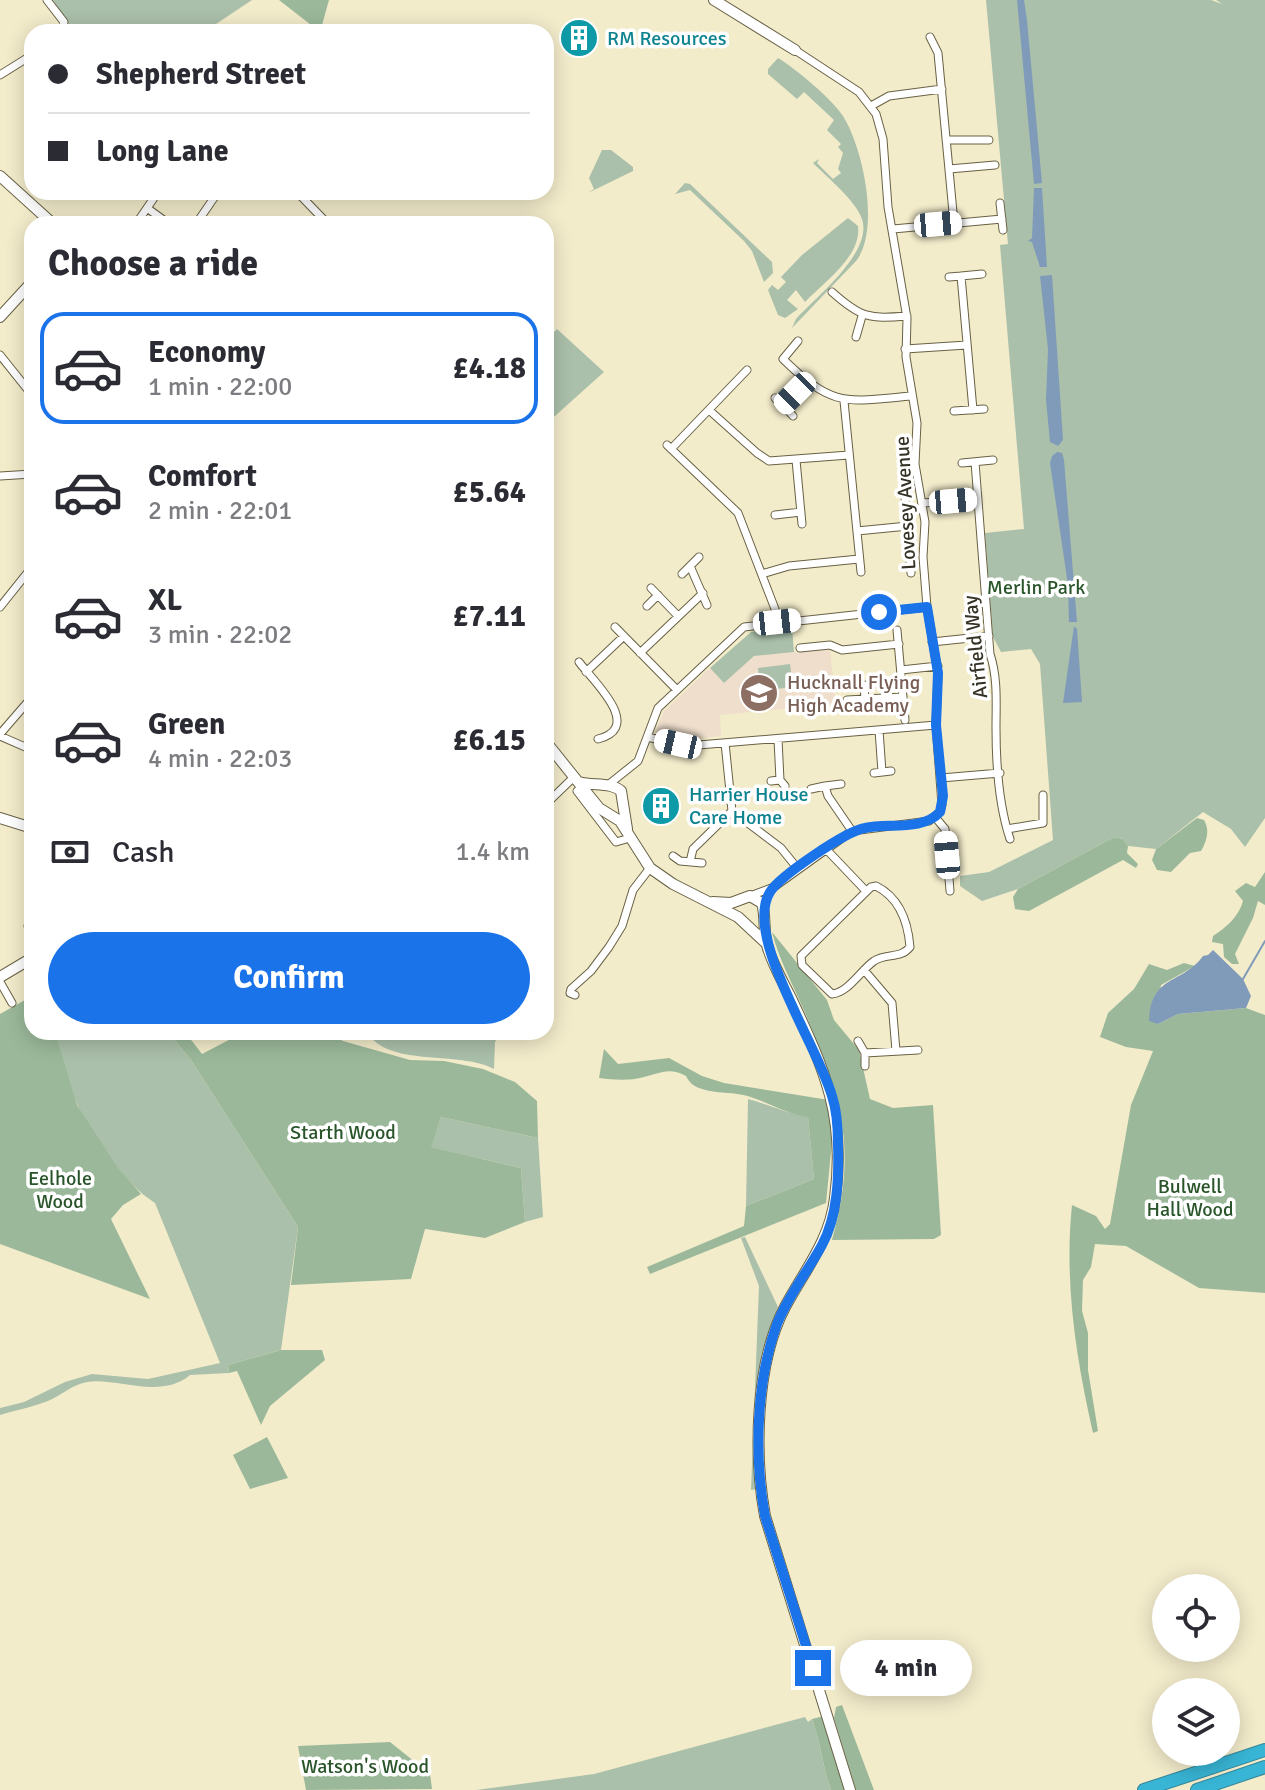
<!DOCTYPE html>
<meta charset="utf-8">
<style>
:root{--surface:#fff;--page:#f7f7f7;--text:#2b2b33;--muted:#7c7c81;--line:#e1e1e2;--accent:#1a73e8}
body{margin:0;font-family:Signika,sans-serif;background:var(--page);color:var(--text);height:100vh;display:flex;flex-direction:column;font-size:30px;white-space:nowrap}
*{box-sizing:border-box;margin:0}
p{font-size:26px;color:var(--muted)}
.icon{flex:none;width:44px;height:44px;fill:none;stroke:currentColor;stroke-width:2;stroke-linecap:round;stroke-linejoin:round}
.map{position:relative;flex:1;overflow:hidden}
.details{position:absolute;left:24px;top:216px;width:530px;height:824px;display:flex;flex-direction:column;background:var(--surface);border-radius:24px;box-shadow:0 4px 20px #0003}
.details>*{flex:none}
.top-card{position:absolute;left:24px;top:24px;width:530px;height:176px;border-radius:24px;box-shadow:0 4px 20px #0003;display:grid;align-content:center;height:176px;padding:0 24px;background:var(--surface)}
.buttons{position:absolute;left:1152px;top:1574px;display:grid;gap:16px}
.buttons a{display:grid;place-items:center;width:88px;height:88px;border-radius:50%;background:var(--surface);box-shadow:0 4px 20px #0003;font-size:40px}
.end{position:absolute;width:36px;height:36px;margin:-18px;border:10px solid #1a73e8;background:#fff;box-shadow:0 0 0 4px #fff}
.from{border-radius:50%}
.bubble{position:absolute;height:56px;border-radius:28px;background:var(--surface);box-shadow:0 4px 20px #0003;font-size:26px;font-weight:700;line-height:56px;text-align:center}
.car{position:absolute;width:24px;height:48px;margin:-24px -12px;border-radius:10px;box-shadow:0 0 6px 2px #0007;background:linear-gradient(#fff 24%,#345 0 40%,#fff 0 76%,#345 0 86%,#fff 0)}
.top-card b{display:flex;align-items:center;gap:28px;height:76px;font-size:30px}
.top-card b+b{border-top:2px solid var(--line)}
.top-card i{width:20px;height:20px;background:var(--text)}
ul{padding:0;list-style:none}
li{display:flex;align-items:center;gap:24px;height:112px;margin:0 16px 12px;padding:0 8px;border:4px solid transparent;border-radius:24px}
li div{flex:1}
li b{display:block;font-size:30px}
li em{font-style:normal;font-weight:700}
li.current{border-color:var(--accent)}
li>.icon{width:72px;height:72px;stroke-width:1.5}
h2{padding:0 24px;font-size:36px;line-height:96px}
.pay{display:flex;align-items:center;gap:20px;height:88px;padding:0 24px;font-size:30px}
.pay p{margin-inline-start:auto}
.action{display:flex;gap:16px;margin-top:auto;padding:16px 24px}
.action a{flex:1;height:92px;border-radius:48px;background:var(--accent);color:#fff;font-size:32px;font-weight:700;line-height:92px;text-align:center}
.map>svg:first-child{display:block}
.education{fill:#efdecc}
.green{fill:#abc0aa}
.forest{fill:#9bb99a}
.water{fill:#7f9bb9}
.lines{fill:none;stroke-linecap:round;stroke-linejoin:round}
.stream{stroke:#7f9bb9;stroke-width:2}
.street-casing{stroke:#686145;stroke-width:9}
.secondary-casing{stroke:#686145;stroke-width:12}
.highway-casing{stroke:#378797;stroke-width:14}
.street{stroke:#fff;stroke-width:7}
.secondary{stroke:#fff;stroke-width:10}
.highway{stroke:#38b4d4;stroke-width:12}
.route{stroke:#1a73e8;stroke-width:10}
.labels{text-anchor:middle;stroke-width:7;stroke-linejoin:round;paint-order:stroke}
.culture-label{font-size:20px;fill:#0d838f;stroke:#fff;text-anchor:start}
.street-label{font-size:20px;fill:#363326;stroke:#fff}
.park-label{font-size:20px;fill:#2a552a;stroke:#fff}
.education-label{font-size:20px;fill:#785e54;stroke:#fff;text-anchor:start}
</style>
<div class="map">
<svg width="1265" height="1790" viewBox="0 0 1265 1790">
<rect width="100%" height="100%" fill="#f3eccb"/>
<path class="education" d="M830,648L836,704L720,715L721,736L683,740L655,732L664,711L710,668L724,683L754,656Z"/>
<path class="green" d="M53,0H252L204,32H68L70,26Z
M986,0H1211L1222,4L1216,0H1265V818L1245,847L1231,829L1203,812L1156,849L1128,846L1123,839L1114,837L1018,889L982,901L960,886V876L989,872L1053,840L1040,664L1031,649L1001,652L993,637L985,533L1024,529L1000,245L1008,244Z
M778,58C795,68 832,99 843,116C863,148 880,227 857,260L792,328L796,319C817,296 873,252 862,219C856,201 827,177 813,163L819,159L817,163L833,179L841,173L838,169L843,153L838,147L841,144L827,130L834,120L804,92L797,99L768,74V69Z
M602,150H611L633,167V171L588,193L594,189L589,178Z
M685,183L690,184L772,262L773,273L764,282L752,251L744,241L690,190L675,194Z
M848,218L858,226C862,256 824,282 805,302L796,290L787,300L798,309L785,318L778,315L768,290L772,285L778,290L786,282L781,277L802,255Z
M557,329L604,372L546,424V333L550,336Z
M792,627L794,652L754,656L724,683L710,668L751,632Z
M790,664L793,687L760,691L758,668Z
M55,1032H168L191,1060L298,1227L281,1350L228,1365L229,1373L190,1375C161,1400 115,1377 87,1382C71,1385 62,1395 48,1401C33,1407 16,1410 0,1415V1408L24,1402L65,1382L92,1374L148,1379L220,1363L155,1203C125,1184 92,1137 77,1104C67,1082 62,1056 55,1032Z
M367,1032H502L495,1042L494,1069C459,1050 388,1068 367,1032Z
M748,1099C764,1103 795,1116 808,1116L814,1179L746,1206Z
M441,1117L538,1138L543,1217L525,1222L521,1168L430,1147Z
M745,1237L778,1307L762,1353L758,1387L757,1489L751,1490L759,1286L741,1238Z
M805,1717L808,1722L812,1719C821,1743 822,1765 831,1790H476L594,1774Z"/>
<path class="forest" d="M279,0H329L320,32Z
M1197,818L1204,820C1210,830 1207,841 1201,851L1190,853L1171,872L1157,870L1152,860L1156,849Z
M1114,837L1123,839L1128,846L1127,853L1138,864L1136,868L1123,860L1029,911L1015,909L1013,897L1018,889Z
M1265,872V905L1258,901L1253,918L1235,954L1239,964H1232L1224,957L1223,944L1212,942L1213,936C1226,928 1239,916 1243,901L1235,891L1246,883L1255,887Z
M772,932L827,1000L834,1020L859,1050L870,1099L893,1108L933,1105L941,1235L934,1239L832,1240C859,1144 840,1093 802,1006C791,981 779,959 772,932Z
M1184,963L1195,966L1161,985L1158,1024L1178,1014L1246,1008L1265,1015V1293L1199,1288L1126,1246L1095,1244L1091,1267L1083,1280L1082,1311L1088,1333V1370L1098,1431L1093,1433C1076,1358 1064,1282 1072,1205L1096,1216L1105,1229L1110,1224L1131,1105L1153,1051L1126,1047L1100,1037L1108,1013L1134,989L1149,964L1167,970Z
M32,996V1032H55L77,1105L118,1168L141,1194L123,1205L111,1219L150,1299L0,1244V1014Z
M168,1032H185L202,1054L244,1032H325L343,1041L410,1060L444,1061L483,1069L515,1082L537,1101L538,1138L441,1117L431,1147L521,1168L525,1222L485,1238L425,1229L411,1279L291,1285L298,1227L191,1060Z
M604,1049L618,1064L669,1058L702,1076L724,1083L829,1100L832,1142L826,1203L650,1274L647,1267L744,1226L746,1206L814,1179L808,1117C787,1115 758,1096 737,1094C724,1092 712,1093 699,1088C692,1085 690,1083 686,1076C669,1067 661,1073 644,1077C630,1081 614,1080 599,1078Z
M281,1350H322L325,1360L270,1406L261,1425L237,1371L229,1373L228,1365Z
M267,1437L288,1478L250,1489L233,1455Z
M842,1705L874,1790H856L834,1718L836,1707Z
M824,1716L845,1790H831C822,1765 821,1743 812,1719Z
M390,1742L430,1774L432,1789L306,1790L298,1746Z"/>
<path class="water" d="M1017,0H1024L1027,20L1042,183L1034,184Z
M1034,188H1042L1047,267H1040L1032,242L1028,241L1032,238Z
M1052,275L1063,440L1058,446L1050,442L1046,400L1048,349L1040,276Z
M1057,452L1062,453L1064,460L1077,622H1069L1068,585L1050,463L1052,456Z
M1074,626L1077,629L1082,702L1063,703Z
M1213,950L1243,979L1251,996L1246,1008L1178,1014L1158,1024L1149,1021C1151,974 1182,985 1203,956L1208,955Z"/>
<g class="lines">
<path class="stream" d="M1243,979L1265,941"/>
<defs>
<path id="street" d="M47,0L64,22L62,32
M930,37L938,53L954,223
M0,75L32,55
M871,106L889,96L942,89
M946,140H989
M949,169L995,165
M297,192L328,224
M1000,203L1003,230
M147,208L169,224
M136,224L158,192
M196,224L218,192
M893,229L1002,219
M949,277L961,276
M832,292C861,318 869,319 907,316
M856,337L862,316
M798,341L783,359C833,408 845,402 911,396
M905,349L967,345
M0,355L32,395
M775,398L783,405L806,382
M844,401L861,572
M783,405L793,416
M709,410L757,453L769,461L849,455
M973,410L961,276L982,274
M954,411L984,409
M667,445L738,513L775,609L777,622
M671,449L747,370
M796,460L802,524
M975,462L990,654C998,678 996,703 996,728C996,763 999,806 1010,839
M962,463L993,460
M903,472L911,573
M0,476L32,474
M923,503L978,499
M775,515L801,512
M857,531L908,526
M690,566L707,605
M682,574L699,557
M762,574L789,566L859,559
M651,588L678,616
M647,606L658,595
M0,607L32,567
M615,627L677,690
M897,630L905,720
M932,642L989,636
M800,648L830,645L842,650L899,644
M640,653L703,593
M579,662C592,680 645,727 598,739
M901,670L938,666
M586,672L624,636
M864,685L865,700
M847,700L903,697
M879,730L882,772
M0,734L32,697
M0,736L32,750
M647,737L687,746L936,725
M778,739L780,780
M725,743L732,811L781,848L798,869
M874,773L891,771
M941,778L1000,773
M771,781L780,780L785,786
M608,785L638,761L658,708L744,627L927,607
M825,786L841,784
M811,789L825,786L828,796L852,831
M577,791L616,842L630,838
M546,804L574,777
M935,817L945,829L950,891
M1007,829L1043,823V795
M825,848L866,891
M673,856L680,861L702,863
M690,862L693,849L732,811
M876,886C900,898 908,922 910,947C901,959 886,953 874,961C860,971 849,992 832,994L802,965L801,956L871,887Z
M750,896L774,887L852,831L929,821L940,812L942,805L936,725L938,673L927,607L923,557L925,522L915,464L917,423L906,357L907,318L888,207L883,139L876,114L859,92L795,50
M28,926L32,922
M864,970L892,1003L896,1051
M0,982L12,1003
M575,995L570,993L571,989L591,971L609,947L622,926L633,890L650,868
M858,1041L865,1053V1066
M865,1053L918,1050"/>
<path id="secondary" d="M714,0L795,50
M0,176L53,224
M0,317L32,282
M546,742L599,808L620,821L650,868L673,884L738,917L766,943
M579,782C593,786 611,782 621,791L627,829
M0,818L32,828
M713,902L731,903L750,896L762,903C766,916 763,931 767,945C772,964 783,982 792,1000C825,1071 846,1117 835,1198C830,1241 804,1271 785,1307C755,1364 754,1455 765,1516L850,1790
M0,977L32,958"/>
<path id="highway" d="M1144,1790L1265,1750
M1197,1790L1265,1767"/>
</defs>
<use href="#street" class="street-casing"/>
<use href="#secondary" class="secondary-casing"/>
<use href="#highway" class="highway-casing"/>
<use href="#street" class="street"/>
<use href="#secondary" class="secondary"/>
<use href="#highway" class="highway"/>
</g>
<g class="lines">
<path class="route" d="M813,1668L765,1516C754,1456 756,1382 777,1324C788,1296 808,1271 822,1245C838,1216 839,1176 838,1144C838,1128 837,1111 832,1096C818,1046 743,936 770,892C780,876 846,831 865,828C888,823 923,831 940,812L943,796L936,725L938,673L927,607L879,612"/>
</g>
<defs>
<symbol id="building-disc" viewBox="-11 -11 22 22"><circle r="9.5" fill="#0f9aa8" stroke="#fff"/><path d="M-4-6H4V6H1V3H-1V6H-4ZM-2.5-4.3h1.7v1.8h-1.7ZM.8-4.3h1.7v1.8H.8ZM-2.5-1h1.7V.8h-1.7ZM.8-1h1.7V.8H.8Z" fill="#fff"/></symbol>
<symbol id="school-disc" viewBox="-11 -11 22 22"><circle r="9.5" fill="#8d6e63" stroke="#fff"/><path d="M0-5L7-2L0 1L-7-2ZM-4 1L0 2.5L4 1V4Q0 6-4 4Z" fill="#fff"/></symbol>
</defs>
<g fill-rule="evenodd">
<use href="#building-disc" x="557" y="16" width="44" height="44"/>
<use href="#school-disc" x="737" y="671" width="44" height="44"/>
<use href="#building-disc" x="639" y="784" width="44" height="44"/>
</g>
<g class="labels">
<g class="culture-label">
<text x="607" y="45">RM Resources</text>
<text x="689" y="801">Harrier House<tspan x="689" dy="23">Care Home</tspan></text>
</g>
<g class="street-label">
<text transform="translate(905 503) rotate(-93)" y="7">Lovesey Avenue</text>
<text transform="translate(975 647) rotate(-96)" y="7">Airfield Way</text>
</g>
<g class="park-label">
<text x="1036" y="594">Merlin Park</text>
<text x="343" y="1139">Starth Wood</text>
<text x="60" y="1185">Eelhole<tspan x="60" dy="23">Wood</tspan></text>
<text x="1190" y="1193">Bulwell<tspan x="1190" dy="23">Hall Wood</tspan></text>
<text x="365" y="1773">Watson's Wood</text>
</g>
<g class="education-label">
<text x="787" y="689">Hucknall Flying<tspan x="787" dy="23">High Academy</tspan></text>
</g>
</g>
</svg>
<div class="buttons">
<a><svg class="icon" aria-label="locate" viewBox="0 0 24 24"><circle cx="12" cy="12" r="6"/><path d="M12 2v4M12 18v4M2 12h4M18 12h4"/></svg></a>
<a><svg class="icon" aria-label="layers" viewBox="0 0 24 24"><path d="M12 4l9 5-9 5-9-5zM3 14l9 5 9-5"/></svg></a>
</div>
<i class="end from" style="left:879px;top:612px"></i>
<i class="end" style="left:813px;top:1668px"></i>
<div class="bubble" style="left:840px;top:1640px;width:132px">4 min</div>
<i class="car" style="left:938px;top:224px;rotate:85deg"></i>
<i class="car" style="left:795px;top:393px;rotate:225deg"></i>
<i class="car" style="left:953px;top:501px;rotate:85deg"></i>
<i class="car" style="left:777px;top:622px;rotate:84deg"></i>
<i class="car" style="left:678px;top:744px;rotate:283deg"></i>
<i class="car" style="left:947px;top:855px;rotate:355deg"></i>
<div class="top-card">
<b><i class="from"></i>Shepherd Street</b>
<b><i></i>Long Lane</b>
</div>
<section class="details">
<h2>Choose a ride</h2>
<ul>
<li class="current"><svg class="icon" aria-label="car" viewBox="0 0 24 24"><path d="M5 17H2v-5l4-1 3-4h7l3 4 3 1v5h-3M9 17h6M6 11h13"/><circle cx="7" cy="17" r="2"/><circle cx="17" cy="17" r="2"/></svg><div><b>Economy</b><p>1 min · 22:00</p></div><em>£4.18</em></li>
<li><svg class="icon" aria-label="car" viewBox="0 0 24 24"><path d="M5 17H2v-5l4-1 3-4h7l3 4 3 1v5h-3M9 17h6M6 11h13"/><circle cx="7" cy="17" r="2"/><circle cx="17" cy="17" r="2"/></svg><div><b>Comfort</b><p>2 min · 22:01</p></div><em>£5.64</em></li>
<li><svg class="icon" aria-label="car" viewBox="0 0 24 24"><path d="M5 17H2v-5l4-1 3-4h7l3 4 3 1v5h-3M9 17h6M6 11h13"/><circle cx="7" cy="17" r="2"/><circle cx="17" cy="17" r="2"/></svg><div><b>XL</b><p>3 min · 22:02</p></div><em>£7.11</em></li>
<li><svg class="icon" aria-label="car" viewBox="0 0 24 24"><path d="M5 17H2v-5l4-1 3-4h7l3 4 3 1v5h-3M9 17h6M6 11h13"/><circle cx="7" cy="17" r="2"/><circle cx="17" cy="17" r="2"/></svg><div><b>Green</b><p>4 min · 22:03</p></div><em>£6.15</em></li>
</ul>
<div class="pay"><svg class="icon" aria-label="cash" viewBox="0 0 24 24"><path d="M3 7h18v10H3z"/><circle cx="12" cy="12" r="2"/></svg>Cash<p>1.4 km</p></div>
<div class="action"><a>Confirm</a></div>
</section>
</div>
